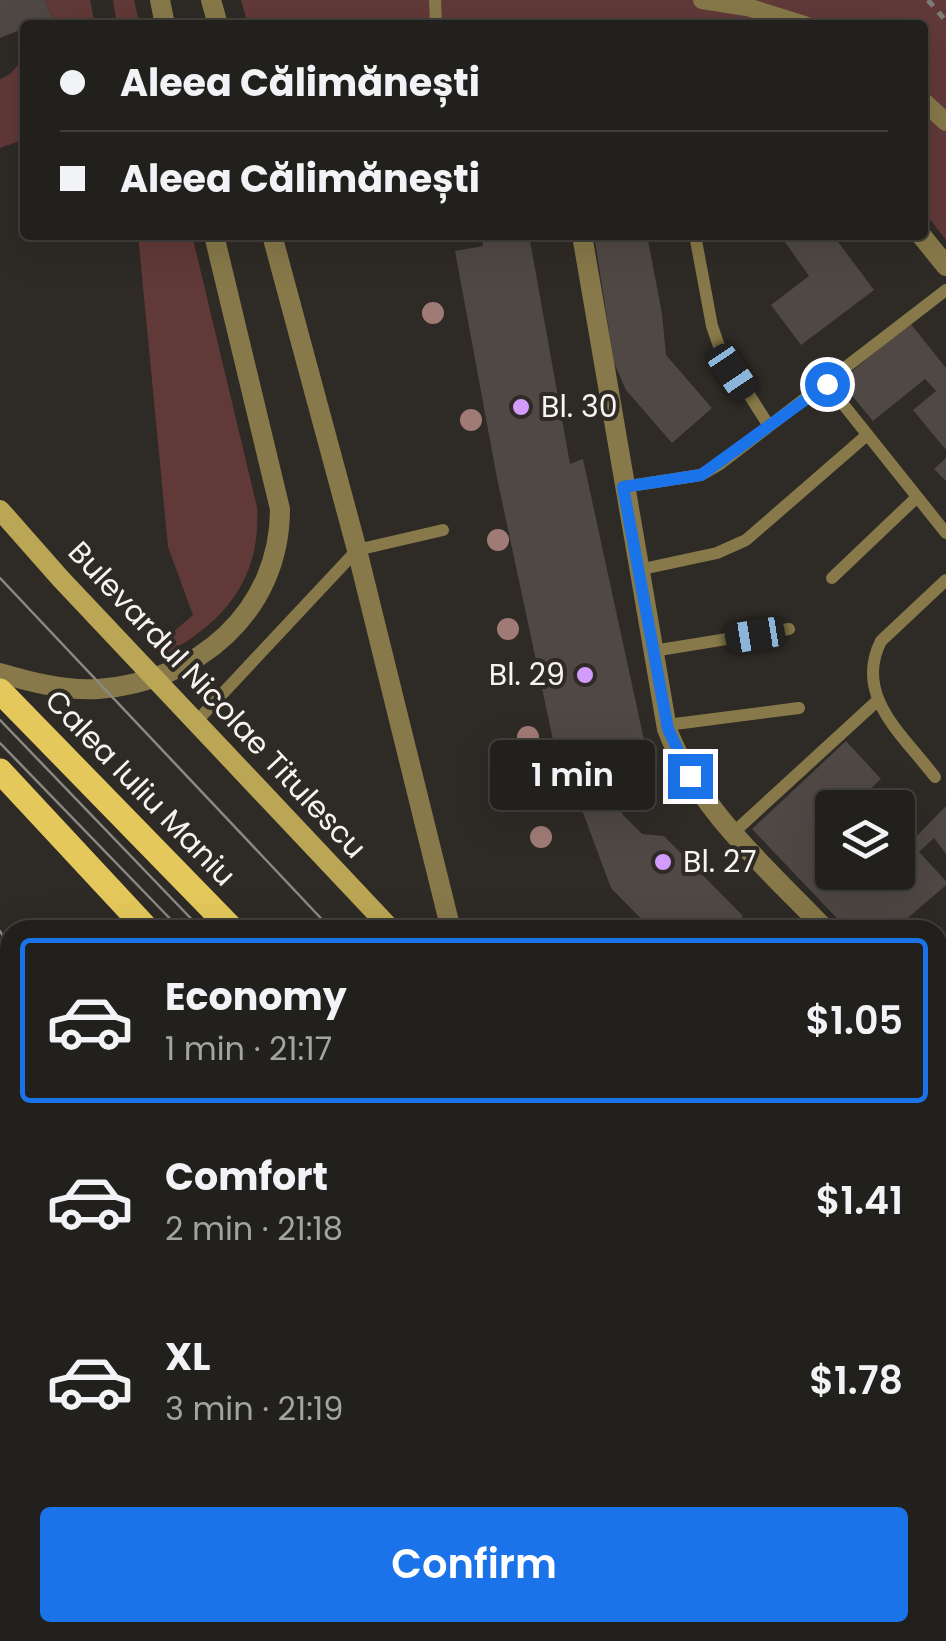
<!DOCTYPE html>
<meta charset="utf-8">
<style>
:root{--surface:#22201c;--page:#2a2825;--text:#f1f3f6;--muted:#a2a3a3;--line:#3f3e3b;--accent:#1a73e8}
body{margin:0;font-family:Poppins,sans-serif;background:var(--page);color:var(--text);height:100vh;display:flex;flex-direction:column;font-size:38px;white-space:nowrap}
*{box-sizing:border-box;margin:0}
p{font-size:32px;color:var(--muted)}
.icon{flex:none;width:55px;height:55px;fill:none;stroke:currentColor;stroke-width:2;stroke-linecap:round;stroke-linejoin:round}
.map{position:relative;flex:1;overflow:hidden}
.side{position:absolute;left:0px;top:920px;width:948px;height:722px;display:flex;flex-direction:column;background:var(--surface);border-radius:30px 30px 0 0;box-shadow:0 10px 40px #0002,0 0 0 2px var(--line)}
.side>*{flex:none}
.guide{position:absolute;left:20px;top:20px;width:908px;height:220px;border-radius:10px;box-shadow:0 10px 40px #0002,0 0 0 2px var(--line);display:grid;align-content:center;height:220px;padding:0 40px;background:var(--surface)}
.fabs{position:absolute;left:815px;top:790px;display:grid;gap:20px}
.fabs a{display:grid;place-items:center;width:100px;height:100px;border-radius:10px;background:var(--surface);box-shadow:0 10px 40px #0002,0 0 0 2px var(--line);font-size:50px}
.end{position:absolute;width:45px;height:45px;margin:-22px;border:12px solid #1a73e8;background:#fff;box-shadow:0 0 0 5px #fff}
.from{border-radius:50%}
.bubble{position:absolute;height:70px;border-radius:10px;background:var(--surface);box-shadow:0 10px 40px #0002,0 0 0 2px var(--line);font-size:32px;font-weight:600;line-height:70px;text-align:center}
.car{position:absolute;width:30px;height:60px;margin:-30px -15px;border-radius:12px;box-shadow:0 0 8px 2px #0007;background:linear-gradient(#222 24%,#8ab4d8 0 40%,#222 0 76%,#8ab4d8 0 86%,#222 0)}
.guide b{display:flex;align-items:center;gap:35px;height:95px;font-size:38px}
.guide b+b{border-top:2px solid var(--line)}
.guide i{width:25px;height:25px;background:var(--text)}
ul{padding:18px 0 0;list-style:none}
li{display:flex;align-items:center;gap:30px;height:165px;margin:0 20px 15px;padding:0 20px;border:5px solid transparent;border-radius:10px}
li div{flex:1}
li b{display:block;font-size:38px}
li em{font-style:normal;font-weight:600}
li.current{border-color:var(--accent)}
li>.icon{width:90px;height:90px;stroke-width:1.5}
.button{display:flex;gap:20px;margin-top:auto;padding:20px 40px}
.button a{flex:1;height:115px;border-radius:10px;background:var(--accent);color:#fff;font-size:40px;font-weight:600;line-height:115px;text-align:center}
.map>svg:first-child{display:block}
.green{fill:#613938}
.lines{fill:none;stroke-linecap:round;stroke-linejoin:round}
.stream{stroke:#5c5f48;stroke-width:9}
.building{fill:#4f4845}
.path{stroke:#7f7b77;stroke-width:5;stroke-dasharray:8 8;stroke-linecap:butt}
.service{stroke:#877949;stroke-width:12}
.pedestrian{stroke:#877949;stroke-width:18}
.minor{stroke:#877949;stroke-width:20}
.tertiary{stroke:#877949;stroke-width:20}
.secondary{stroke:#bba655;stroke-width:20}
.primary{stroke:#e4c85c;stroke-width:25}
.tram{stroke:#8b8884;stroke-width:2.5}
.rail{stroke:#8b8884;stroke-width:8}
.tree{fill:#a07b76}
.route{stroke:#1a73e8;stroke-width:12}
.poi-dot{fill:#d39cfc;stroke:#2e2a25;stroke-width:4}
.labels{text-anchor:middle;stroke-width:8;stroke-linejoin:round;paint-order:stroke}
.poi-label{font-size:30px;fill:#f7f4f1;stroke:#2e2a25;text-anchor:start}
.street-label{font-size:30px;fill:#f7f4f1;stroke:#2e2a25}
</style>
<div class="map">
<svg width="946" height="1641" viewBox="0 0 946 1641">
<rect width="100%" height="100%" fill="#2e2a25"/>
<path class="green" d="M45,0H90L95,25H34L52,18Z
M113,0H134L140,25H117Z
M241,0H946V240L923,210L922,25H248Z
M25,57V139L0,148V79L10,74Z
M138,235H192L257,507C261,576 228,619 169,652L159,644L193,615L168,547Z"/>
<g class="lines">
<path class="stream" d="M600,1632L601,1641"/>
</g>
<path class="building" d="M0,0H45L52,18L25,25V28L0,38Z
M482,235H529L570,464L583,459L646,749L608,758L610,789L622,814L642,834L664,836L743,916L736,923L743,930H652L611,888L582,810L559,768L497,478L455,251L483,246Z
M594,235H647L662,314L666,355L712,408L672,443L626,390L614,363Z
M780,235H833L874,290L801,345L771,305L809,276Z
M910,323L946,368V450L913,410L936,391L925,379L873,421L840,381Z
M946,458V481L934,469Z
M846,741L881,779L851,808H832V819L827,813L817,822L832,838V872H863L870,880L878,872H898V855L946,806V854L934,838L919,852L946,881V885L894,930H848L752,829Z
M326,1632H413L411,1641H327Z
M642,1632H728L736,1641H679L681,1636L676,1641H649Z"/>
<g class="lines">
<path class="path" d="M928,0L946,21
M388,235L399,244"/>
<path class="service" d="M435,0L436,25
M695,235L712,326L720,349L769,426
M827,384L946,533
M623,487L701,475L720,464L946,290
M638,570L717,553L746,540L867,435
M832,578L916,498
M653,651L789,629
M196,722L357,550L443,530
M667,725L799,708
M935,777C904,736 853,696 881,641L946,580
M733,833L877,701
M938,1192L946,1185
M0,1500L10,1518
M66,1632L70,1641
M32,1641L37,1632"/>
<path class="pedestrian" d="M702,0L747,7L805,25
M922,100L946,122"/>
<path class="minor" d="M582,235L667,729C698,810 767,868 826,930
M938,959L946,952
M938,1049L946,1058
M938,1478L946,1470
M938,1535L946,1527"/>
<path class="tertiary" d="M160,0L165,25
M211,0L218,25
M272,235L357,550L451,930
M921,235L946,266
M0,673C31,682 65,691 98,689C198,682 280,611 280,509L214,235"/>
<path class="secondary" d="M0,510L60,578L392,930
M0,958L10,975"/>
<path class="primary" d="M0,691L233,930
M0,771L148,930
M789,1632L796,1641
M869,1632L877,1641"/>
<path class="tram" d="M0,578L332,930
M0,720L202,930
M0,743L181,930
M0,931L10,949
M0,1316L10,1342
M0,1349L10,1374
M0,1393L10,1416
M0,1467L10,1476
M820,1632L828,1641
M845,1632L853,1641
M55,1641L59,1632"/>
<path class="rail" d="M0,1243L10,1269
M151,1632L154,1641
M509,1632L510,1641"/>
</g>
<g class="tree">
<circle cx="433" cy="313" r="11"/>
<circle cx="471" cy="420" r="11"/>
<circle cx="498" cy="540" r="11"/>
<circle cx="508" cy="629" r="11"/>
<circle cx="528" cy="737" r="11"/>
<circle cx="541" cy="837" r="11"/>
</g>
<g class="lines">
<path class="route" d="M690,776L668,729L623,487L701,475L827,384"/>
</g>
<g class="poi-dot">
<circle cx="521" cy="407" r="10"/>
<circle cx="585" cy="675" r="10"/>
<circle cx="663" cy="862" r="10"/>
</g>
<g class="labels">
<g class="poi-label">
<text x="541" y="417">Bl. 30</text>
<text x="565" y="685" text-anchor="end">Bl. 29</text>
<text x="683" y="872">Bl. 27</text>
</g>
<g class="street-label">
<text transform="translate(217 700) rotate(47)" y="10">Bulevardul Nicolae Titulescu</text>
<text transform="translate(140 788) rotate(46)" y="10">Calea Iuliu Maniu</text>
</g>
</g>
</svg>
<div class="fabs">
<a><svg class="icon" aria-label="layers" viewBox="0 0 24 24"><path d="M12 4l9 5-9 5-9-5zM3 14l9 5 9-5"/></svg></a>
</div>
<i class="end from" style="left:827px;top:384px"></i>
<i class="end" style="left:690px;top:776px"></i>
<div class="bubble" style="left:490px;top:740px;width:165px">1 min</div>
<i class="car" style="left:732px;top:372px;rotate:146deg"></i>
<i class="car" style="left:755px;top:635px;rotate:261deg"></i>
<div class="guide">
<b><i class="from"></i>Aleea Călimănești</b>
<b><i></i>Aleea Călimănești</b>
</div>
<section class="side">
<ul>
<li class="current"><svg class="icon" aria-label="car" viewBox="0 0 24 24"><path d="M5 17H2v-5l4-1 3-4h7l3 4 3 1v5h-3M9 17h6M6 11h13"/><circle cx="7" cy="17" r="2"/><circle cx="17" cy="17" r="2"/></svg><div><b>Economy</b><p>1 min · 21:17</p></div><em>$1.05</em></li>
<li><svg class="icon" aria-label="car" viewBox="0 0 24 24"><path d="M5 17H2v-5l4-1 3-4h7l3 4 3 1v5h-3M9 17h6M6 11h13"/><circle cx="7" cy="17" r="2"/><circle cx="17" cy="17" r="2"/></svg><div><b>Comfort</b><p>2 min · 21:18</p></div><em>$1.41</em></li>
<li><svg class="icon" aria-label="car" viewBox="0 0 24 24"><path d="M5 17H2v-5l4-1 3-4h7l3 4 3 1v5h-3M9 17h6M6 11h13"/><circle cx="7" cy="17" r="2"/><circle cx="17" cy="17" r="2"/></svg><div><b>XL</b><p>3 min · 21:19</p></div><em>$1.78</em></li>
</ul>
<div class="button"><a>Confirm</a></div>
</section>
</div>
